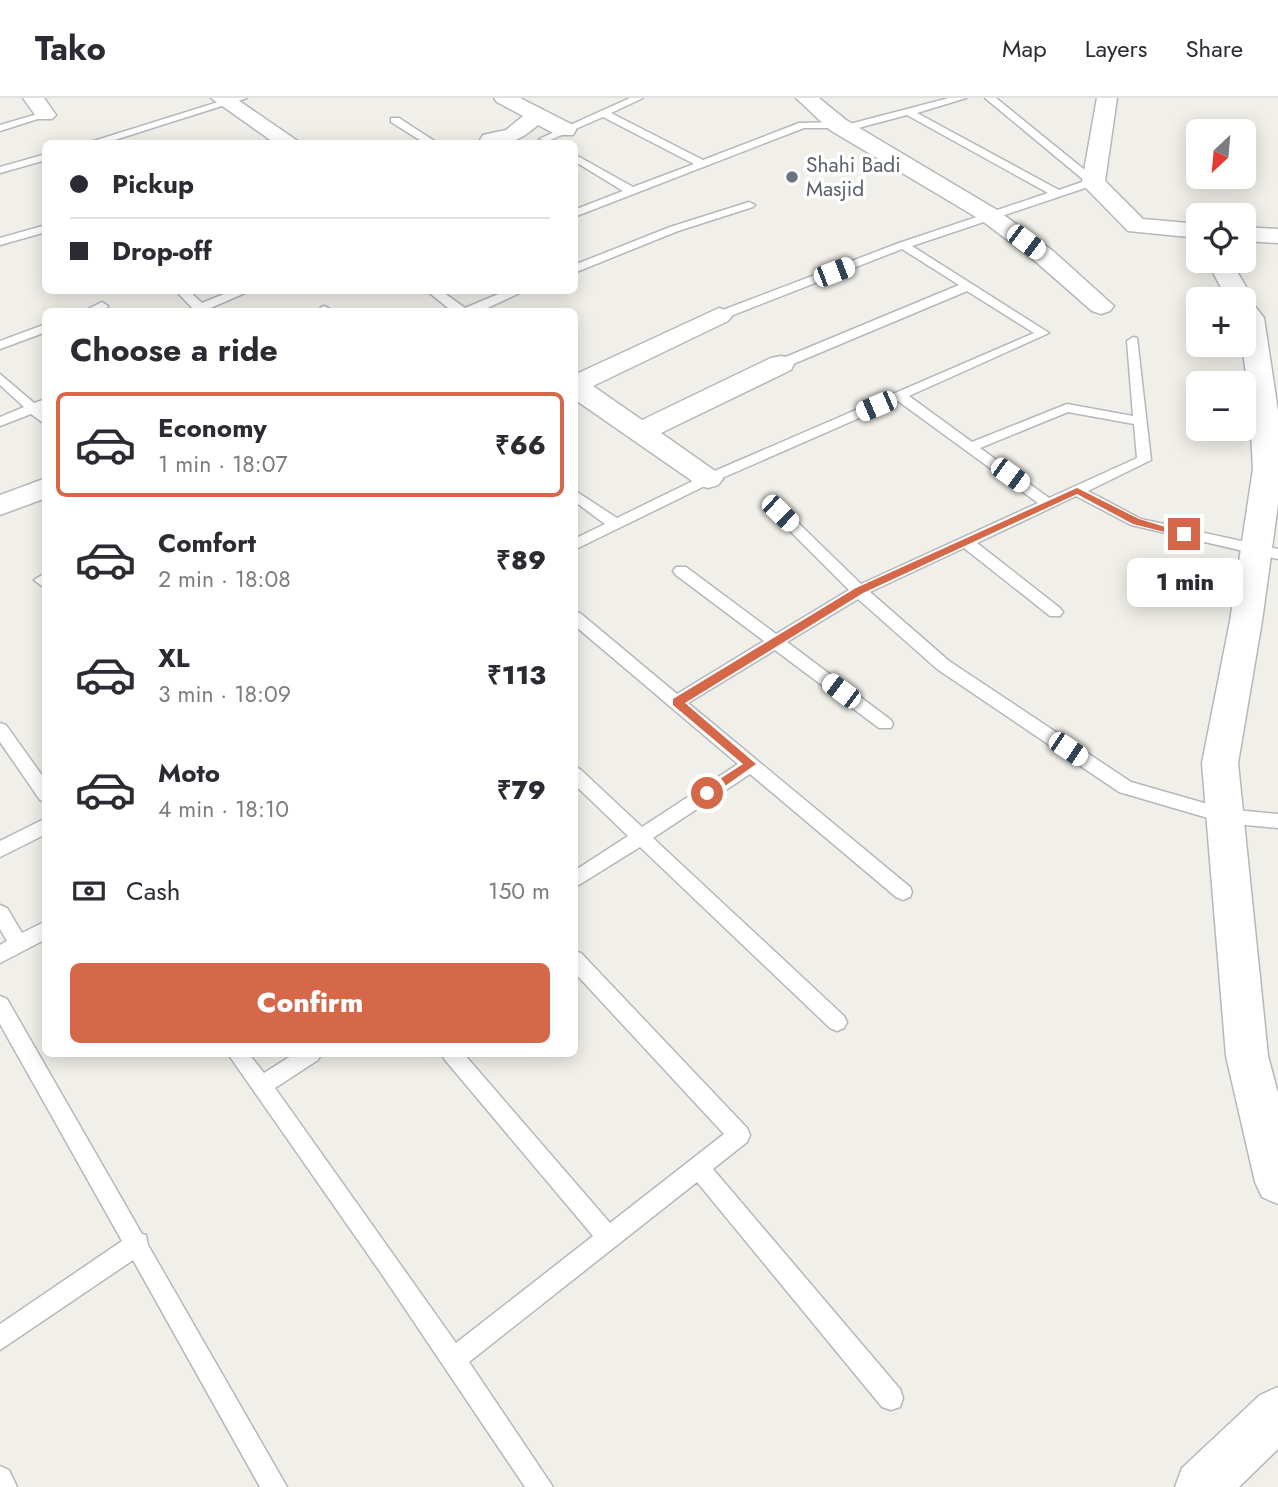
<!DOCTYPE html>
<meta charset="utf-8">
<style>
:root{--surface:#fff;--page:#f7f7f7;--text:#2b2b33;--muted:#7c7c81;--line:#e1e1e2;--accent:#d56849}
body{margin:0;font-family:Jost,sans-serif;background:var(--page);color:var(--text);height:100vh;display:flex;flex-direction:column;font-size:26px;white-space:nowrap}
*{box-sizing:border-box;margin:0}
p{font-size:23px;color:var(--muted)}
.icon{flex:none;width:38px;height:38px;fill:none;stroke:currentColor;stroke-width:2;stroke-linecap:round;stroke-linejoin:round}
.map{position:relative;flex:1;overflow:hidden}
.sheet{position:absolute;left:42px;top:210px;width:536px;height:749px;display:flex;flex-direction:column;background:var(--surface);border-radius:10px;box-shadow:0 4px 18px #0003}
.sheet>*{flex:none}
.hud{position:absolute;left:42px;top:42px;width:536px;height:154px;border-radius:10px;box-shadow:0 4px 18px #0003;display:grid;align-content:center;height:154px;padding:0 28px;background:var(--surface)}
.needle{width:46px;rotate:206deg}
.tools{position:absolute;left:1186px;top:21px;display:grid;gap:14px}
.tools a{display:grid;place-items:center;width:70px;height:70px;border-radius:10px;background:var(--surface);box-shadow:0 4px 18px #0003;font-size:35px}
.end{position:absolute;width:32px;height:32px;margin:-16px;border:9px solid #d56849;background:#fff;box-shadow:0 0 0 4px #fff}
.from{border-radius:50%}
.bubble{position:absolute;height:49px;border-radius:10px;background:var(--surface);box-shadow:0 4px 18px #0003;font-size:23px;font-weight:800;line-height:49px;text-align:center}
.car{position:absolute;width:21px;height:42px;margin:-21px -10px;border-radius:9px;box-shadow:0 0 5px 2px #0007;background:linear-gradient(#fff 24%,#345 0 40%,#fff 0 76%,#345 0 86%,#fff 0)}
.hud b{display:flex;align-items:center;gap:24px;height:66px;font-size:26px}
.hud b+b{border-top:2px solid var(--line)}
.hud i{width:18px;height:18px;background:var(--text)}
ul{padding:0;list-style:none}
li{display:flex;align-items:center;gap:21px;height:105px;margin:0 14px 10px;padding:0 14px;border:4px solid transparent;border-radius:10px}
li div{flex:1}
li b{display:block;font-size:26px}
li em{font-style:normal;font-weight:800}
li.selected{border-color:var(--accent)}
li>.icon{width:63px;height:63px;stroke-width:1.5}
h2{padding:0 28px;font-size:32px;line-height:84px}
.pay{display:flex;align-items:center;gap:18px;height:77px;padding:0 28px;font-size:26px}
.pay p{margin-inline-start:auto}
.primary-button{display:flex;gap:14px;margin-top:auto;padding:14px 28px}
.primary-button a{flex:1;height:80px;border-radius:10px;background:var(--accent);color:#fff;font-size:28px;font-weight:800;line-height:80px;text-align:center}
header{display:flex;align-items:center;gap:42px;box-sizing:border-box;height:98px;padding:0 35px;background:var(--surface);border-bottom:2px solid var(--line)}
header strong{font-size:33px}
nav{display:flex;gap:38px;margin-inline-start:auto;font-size:24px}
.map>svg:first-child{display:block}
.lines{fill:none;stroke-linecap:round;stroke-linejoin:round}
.lane-casing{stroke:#b5b7bb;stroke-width:3}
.street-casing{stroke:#b5b7bb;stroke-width:3}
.lane{fill:#fff;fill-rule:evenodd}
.street{fill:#fff;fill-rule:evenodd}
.route{fill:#d56849}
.worship-dot{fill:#6b7280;stroke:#fff;stroke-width:2.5}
.labels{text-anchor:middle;stroke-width:7;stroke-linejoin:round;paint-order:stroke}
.far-worship-label{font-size:21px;fill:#5b616d;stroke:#fff;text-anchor:start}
</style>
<header>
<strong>Tako</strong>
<nav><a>Map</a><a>Layers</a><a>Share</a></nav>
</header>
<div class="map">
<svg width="1278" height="1389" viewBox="0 0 1278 1389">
<rect width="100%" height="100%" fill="#f0efe9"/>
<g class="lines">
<defs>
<path id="lane" d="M231,0H247L102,46H84Z
M630,0H643L611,15L703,62L799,25L838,24L842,28L949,0H966L917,15L1059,92L1085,83L985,0H996L1097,82V86L912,148L1049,235L909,298L972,344L1067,306L1133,318L1127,243L1133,239L1137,240L1151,362L1088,393L1141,421L1278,451V461L1131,427L1076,398L977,445L1060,510L1063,514L1060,518H1050L964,450L870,494L949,563L1131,684L1225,711L1278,716V730L1225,725L1119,694L937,571L858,501L787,544L891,622L893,626L891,630H879L775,552L688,605L910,789L912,794L910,799L903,802L896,799L750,676L653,740L844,918L847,924L844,930L837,933L830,930L640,749L574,790V773L628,738L574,686V669L580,671L642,729L738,666L574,527V514L580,515L677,596L764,543L676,477L673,473L676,469H686L776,536L849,492L775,418L773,415L775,412H785L861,486L1038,405L898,303L713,384L574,452V441L605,426L574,403V392L617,420L703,378L1034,235L967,193L786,269H776V263L959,187L902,151L723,221H715V215L899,145L1048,95L907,17L843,34L839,30H804L574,119V112L623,93L574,63V56L633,89L694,66L603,19L548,43L539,41ZM1068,314L1134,326L1137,360L1049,400L980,350Z
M41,15L50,17L0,33V27Z
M391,20H399L439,46H426L391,24Z
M46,56V62L0,75V69Z
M749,104L755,107L753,109L678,133L574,175V167L670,129Z
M46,127V134L0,147V140Z
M175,192H188L202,205L234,192H252L208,211L210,214H196Z
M426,192H440L465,210L508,192H526L479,214H453Z
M102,204L108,208L106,211L82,214Z
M325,208L334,214H320L321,209Z
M46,226V234L0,251V243Z
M0,276L34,305L46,301V310L42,312L46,315V327L31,316L0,328V319L24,309L0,287Z
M42,477L46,478V491L34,482Z
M0,625L6,627L46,683V704L40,702L0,644Z
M46,720V736L0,759V743Z
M0,807L7,810L22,835L46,823V841L0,865V847L7,843L0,831Z
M574,853L581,855L747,1030L750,1037L747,1044L713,1071L900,1291L903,1300L900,1309L891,1312L882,1309L697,1084L469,1264L553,1389H525L383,1178L228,956H249L264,975L294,956H321L318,962L275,990L456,1245L593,1138L445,962L442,956H464L610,1125L724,1036L574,874Z
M0,898L7,901L142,1136L146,1137L148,1147L287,1389H260L133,1162L0,1252V1226L122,1143L0,926Z
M0,1368L9,1372L17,1389H0Z"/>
<path id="street" d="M23,0H44L56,17L52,21H38Z
M211,0H235L302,46H276Z
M494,0H520L573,27L576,32L573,37H557L538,27C518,44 510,46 483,46L480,42L483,37L506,32L523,18L497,4Z
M796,0H819L846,22L997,112L1053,153L1114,208L1110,213L1101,216L1092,213L1035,163L981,122L830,32Z
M1097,0H1117L1105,83L1143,121L1199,126V140L1128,133L1085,89L1082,84Z
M1244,129L1278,131V145L1244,143Z
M1207,163H1231L1253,201L1251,203L1264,220L1278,313V406L1262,523L1238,665L1268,958L1278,995V1106L1262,1099L1255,1084L1226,958L1202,665L1230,523L1253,371L1249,298L1242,247H1244V201H1227Z
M719,210L728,213L732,218L728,223L593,288L642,322L771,260L781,258L791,260L794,266L791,272L661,335L718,375L723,381L718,387L708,390L698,387L574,301V277Z
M46,380V400L0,417V397Z
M1278,1289V1351L1239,1389H1175L1182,1370L1260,1297Z"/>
</defs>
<use href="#lane" class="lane-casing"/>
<use href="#street" class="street-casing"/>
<use href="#lane" class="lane"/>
<use href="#street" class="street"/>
</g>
<path class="route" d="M1077,390L1139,421L1189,436L1184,439L1133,426L1077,396L863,495L685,605L756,666L711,698H703V692L743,666L673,607V601L856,490Z"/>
<circle class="worship-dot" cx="792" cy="79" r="7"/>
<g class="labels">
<g class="far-worship-label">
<text x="806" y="74">Shahi Badi<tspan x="806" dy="24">Masjid</tspan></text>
</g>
</g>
</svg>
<div class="tools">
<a><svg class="needle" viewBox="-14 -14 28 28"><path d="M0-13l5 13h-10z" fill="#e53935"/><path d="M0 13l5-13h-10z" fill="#7c7c81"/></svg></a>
<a><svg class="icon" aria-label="locate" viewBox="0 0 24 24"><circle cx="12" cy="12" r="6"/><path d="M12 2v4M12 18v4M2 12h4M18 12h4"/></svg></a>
<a>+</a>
<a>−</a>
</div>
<i class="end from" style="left:707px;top:695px"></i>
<i class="end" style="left:1184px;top:436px"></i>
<div class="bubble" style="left:1127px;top:460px;width:116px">1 min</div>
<i class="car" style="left:1026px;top:144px;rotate:127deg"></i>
<i class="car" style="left:834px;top:174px;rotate:69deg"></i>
<i class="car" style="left:876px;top:308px;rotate:247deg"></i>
<i class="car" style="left:1010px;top:377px;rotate:126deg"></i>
<i class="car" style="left:780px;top:415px;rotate:134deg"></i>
<i class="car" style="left:841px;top:593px;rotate:307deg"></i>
<i class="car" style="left:1068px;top:651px;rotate:124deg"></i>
<div class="hud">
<b><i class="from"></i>Pickup</b>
<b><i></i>Drop-off</b>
</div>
<section class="sheet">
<h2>Choose a ride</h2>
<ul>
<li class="selected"><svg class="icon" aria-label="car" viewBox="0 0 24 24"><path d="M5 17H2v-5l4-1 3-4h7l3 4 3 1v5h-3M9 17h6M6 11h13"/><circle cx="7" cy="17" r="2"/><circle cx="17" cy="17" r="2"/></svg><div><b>Economy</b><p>1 min · 18:07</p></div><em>₹66</em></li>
<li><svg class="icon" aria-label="car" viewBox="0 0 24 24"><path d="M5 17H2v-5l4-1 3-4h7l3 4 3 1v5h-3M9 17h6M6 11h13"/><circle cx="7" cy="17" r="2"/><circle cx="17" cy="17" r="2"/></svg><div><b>Comfort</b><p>2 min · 18:08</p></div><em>₹89</em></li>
<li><svg class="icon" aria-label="car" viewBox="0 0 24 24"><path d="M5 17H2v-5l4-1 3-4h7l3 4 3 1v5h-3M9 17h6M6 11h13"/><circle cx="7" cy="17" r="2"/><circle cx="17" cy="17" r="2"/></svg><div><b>XL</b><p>3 min · 18:09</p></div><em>₹113</em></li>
<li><svg class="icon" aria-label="car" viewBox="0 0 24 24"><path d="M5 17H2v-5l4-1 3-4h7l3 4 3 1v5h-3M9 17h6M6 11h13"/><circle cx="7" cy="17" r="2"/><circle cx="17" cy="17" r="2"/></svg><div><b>Moto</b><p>4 min · 18:10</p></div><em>₹79</em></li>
</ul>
<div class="pay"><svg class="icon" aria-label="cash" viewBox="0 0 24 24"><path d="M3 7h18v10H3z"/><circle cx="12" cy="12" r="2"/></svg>Cash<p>150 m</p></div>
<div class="primary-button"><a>Confirm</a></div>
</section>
</div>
